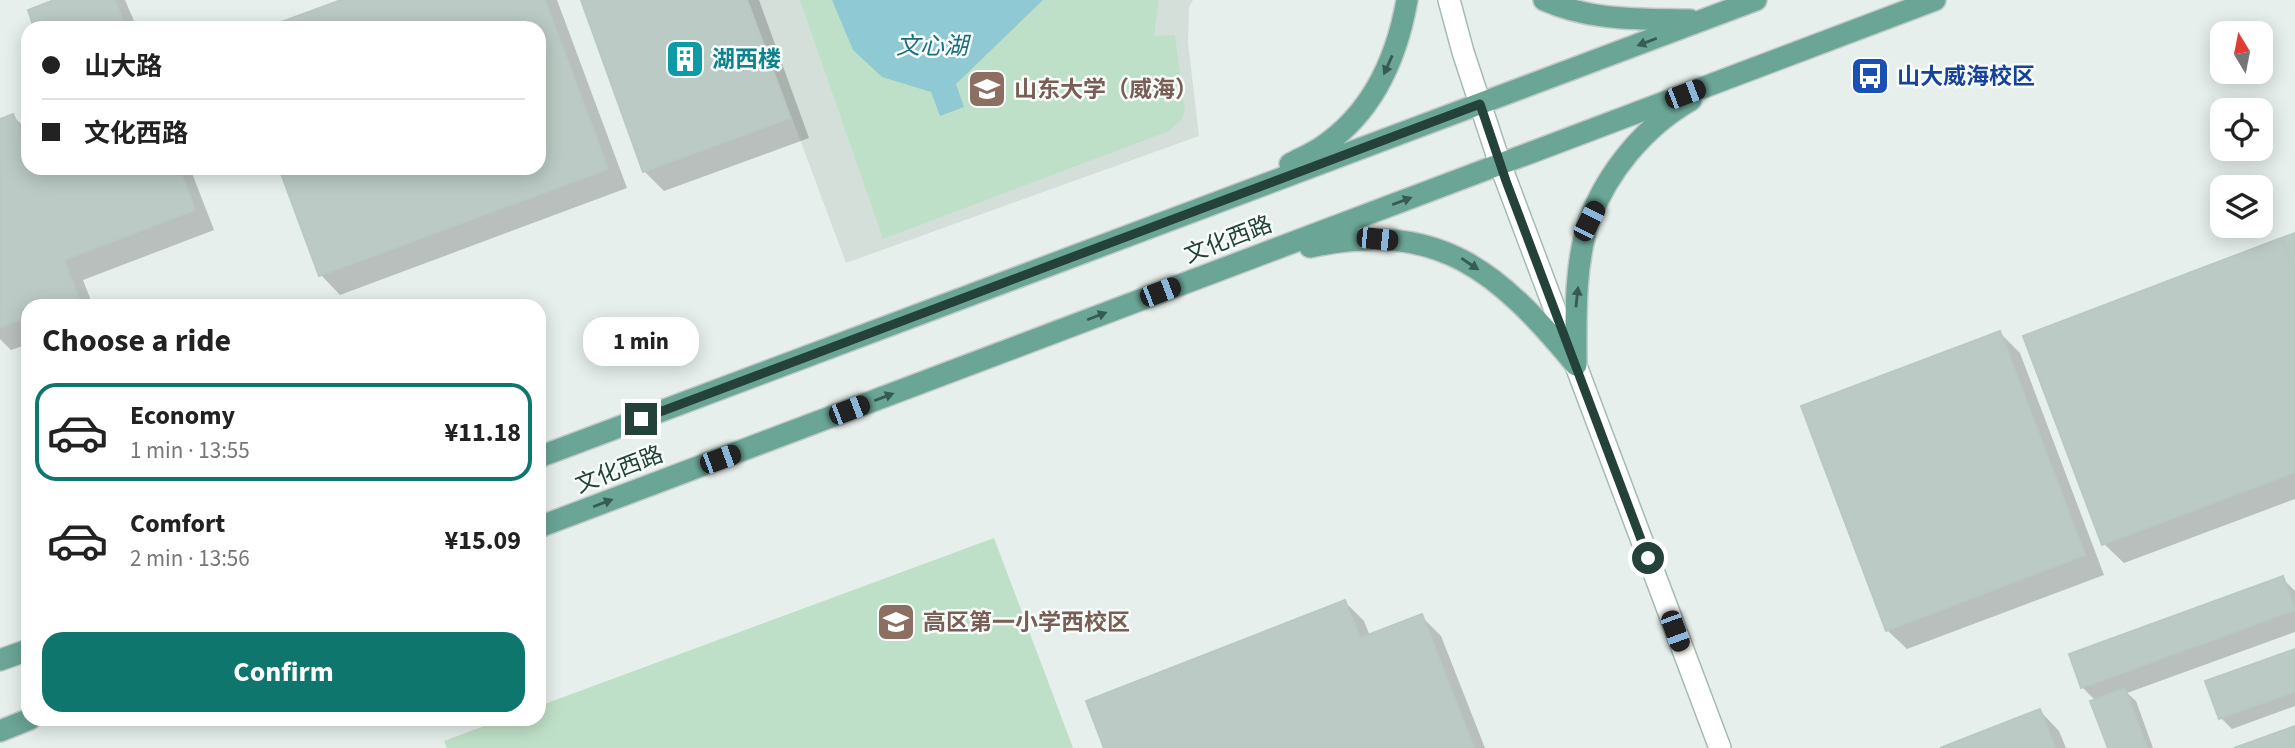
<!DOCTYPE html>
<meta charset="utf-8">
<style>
:root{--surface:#fff;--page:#f6f6f6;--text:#222;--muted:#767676;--line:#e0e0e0;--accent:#0f766e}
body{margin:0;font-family:"Source Sans 3","Noto Sans SC",sans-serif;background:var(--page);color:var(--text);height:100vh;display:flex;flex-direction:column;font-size:26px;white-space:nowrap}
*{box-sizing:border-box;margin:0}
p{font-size:23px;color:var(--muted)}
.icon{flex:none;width:38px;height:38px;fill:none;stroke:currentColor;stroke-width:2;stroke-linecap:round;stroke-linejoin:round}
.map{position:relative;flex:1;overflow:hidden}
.panel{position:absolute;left:21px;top:299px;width:525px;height:427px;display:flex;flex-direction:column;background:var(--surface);border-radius:21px;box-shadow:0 4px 18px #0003}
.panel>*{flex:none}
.top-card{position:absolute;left:21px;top:21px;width:525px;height:154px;border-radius:21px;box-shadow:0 4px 18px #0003;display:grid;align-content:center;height:154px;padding:0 21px;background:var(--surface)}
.needle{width:46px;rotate:350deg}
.tools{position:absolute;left:2210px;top:21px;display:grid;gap:14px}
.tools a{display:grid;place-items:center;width:63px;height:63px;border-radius:14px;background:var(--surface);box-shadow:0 4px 18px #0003;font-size:35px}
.end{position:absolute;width:32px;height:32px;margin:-16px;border:9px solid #24423a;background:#fff;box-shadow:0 0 0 4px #fff}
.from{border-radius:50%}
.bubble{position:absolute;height:49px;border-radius:21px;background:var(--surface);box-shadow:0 4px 18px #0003;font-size:23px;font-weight:700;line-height:49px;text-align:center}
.car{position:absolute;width:21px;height:42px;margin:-21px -10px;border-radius:9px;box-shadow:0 0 5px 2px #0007;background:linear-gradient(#222 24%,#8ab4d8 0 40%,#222 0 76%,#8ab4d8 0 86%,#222 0)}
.top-card b{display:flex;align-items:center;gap:24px;height:66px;font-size:26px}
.top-card b+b{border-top:2px solid var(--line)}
.top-card i{width:18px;height:18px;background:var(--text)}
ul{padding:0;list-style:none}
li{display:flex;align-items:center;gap:21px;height:98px;margin:0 14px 10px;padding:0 7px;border:4px solid transparent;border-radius:21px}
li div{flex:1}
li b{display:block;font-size:26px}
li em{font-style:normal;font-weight:700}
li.active{border-color:var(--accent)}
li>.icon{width:63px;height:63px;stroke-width:1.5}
h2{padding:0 21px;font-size:32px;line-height:84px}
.cta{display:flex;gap:14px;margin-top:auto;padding:14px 21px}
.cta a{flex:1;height:80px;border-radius:21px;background:var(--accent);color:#fff;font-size:28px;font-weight:700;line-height:80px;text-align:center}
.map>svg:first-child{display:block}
.built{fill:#d4dfda}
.green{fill:#bfe0c8}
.water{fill:#8ec9d4}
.shadow{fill:#0003}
.building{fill:#bbcac4;stroke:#b8c9c2;stroke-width:2}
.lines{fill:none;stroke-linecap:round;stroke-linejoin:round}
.secondary-casing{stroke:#a4bbb3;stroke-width:24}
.primary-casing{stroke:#c2cac8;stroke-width:24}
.secondary{stroke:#fff;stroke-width:21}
.primary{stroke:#6aa596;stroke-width:21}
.oneway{fill:#365b51}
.route{stroke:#24423a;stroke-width:9}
.labels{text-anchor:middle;stroke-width:5;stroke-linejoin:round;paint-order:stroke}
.culture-label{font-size:23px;font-weight:bold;fill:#0d838f;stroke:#f7fbf9;text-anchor:start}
.transit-label{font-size:23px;font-weight:bold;fill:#164399;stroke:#f7fbf9;text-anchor:start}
.education-label{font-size:23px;font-weight:bold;fill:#785e54;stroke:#f7fbf9;text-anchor:start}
.street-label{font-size:23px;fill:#24423a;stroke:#f7fbf9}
.water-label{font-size:24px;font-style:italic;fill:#1c6f80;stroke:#f7fbf9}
</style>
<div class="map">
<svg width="2295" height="748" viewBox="0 0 2295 748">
<rect width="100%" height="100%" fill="#e6efeb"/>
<path class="built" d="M748,0H1193L1189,7L1188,42L1199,136L846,263Z"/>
<path class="green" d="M800,0H1159L1154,36L1175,35L1185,111L1181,120L1169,131L883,239Z
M994,538L1073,748H447L444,741L503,719H539V706Z"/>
<path class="water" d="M832,0H1043L956,84L964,107L940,116L931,92L882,77L853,50Z"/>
<path class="shadow" d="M59,0H125L137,28H36Z
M346,0H557L627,188L340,295L321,275L281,168H539V28H271Z
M583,0H759L809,138L664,191L644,171Z
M13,116L28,131V168H190L214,230L83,280L93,306H28V344L11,350L0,339V121Z
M2295,235V499L2124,563L2104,544Z
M2000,333L2020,353L2104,575L1907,649L1887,630Z
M2282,578L2295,591V632L2127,693L2136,701L2153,748H2109L2096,701L2082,687Z
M1345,602L1364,621L1370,636L1421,616L1441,636L1485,748H1106Z
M2295,650V706L2232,729L2221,718Z
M2040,711L2059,731L2066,748H1944Z"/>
<path class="building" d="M54,0H115L126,28H34L28,10Z
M341,0H545L608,169L319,276L279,168H539V28H265Z
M581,0H747L790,118L643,172Z
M13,114L24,140L28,138V168H179L195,210L64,260L79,298L57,306H28V317L0,327V119Z
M2295,233V275L2281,238Z
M2281,238L2295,275V472L2102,545L2023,336Z
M2000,331L2085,555L1886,631L1801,406Z
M2283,576L2295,610L2081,688L2069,654Z
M1345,600L1360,638L1422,614L1474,748H1104L1086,701Z
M2295,649V691L2219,719L2205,681Z
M2125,688L2147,748H2108L2090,701Z
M2040,709L2055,748H1940Z
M2295,726V748H2234Z"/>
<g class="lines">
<defs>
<path id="secondary" d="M1449,0L1463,52L1500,164L1720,748"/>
<path id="primary" d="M1544,0C1590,21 1640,19 1690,20
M1290,164C1301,158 1313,153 1323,146C1373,112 1397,57 1407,0
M1310,247C1439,219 1498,271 1576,365
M1576,365C1576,318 1574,266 1589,221C1607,172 1645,126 1691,100
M539,457L1756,0
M539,527L1935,0
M0,660L28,650
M0,731L30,719"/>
</defs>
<use href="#secondary" class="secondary-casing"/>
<use href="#primary" class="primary-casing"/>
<use href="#secondary" class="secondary"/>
<use href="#primary" class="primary"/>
</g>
<defs><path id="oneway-solid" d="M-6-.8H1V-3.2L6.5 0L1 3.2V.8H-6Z" transform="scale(1.75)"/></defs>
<g class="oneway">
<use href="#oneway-solid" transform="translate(1647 42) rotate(159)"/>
<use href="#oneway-solid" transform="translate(1388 65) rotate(114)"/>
<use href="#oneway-solid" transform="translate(1402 201) rotate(-21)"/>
<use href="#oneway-solid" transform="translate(1470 264) rotate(34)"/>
<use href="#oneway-solid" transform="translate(1577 297) rotate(-84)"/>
<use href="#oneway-solid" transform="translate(1097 316) rotate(-21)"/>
<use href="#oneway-solid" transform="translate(884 397) rotate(-21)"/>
<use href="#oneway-solid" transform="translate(603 503) rotate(-21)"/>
</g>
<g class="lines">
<path class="route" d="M641,419L1480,104L1506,181L1648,558"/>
</g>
<defs>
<symbol id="building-square" viewBox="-11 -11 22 22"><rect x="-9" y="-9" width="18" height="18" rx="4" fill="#0f9aa8" stroke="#f7fbf9"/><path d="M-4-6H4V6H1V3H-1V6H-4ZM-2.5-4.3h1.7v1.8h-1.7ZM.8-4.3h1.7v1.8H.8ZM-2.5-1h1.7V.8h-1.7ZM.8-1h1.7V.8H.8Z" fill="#fff"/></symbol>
<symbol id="bus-square" viewBox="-11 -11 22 22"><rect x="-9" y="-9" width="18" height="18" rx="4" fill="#1a4fb4" stroke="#f7fbf9"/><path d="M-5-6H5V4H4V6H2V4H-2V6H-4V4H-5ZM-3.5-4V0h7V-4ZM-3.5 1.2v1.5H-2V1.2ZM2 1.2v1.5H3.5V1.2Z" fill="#fff"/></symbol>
<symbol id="university-square" viewBox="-11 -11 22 22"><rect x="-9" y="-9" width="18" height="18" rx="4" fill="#8d6e63" stroke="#f7fbf9"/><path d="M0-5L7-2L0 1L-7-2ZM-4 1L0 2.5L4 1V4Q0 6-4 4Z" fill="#fff"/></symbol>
<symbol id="school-square" viewBox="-11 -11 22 22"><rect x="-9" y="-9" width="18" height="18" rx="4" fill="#8d6e63" stroke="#f7fbf9"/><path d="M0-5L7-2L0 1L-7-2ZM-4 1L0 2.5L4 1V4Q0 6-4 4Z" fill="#fff"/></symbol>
</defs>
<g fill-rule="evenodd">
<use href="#building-square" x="663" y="37" width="44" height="44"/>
<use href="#bus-square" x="1848" y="54" width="44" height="44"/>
<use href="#university-square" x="965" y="67" width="44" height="44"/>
<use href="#school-square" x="874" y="600" width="44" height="44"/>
</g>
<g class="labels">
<g class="culture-label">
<text x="712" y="67">湖西楼</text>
</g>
<g class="transit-label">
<text x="1897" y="84">山大威海校区</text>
</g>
<g class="education-label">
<text x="1014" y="97">山东大学（威海）</text>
<text x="923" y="630">高区第一小学西校区</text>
</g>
<g class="street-label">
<text transform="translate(1228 239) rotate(-21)" y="8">文化西路</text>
<text transform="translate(619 469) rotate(-21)" y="8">文化西路</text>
</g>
<g class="water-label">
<text x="932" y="54">文心湖</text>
</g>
</g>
</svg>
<div class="tools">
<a><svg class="needle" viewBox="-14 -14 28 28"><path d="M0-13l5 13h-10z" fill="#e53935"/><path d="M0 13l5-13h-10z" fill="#767676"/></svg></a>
<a><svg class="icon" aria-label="locate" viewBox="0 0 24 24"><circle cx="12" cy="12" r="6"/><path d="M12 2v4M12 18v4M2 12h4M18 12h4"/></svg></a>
<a><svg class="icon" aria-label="layers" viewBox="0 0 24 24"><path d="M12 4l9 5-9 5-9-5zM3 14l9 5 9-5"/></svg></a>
</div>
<i class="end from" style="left:1648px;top:558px"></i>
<i class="end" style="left:641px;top:419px"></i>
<div class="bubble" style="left:583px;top:317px;width:116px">1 min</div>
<i class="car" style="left:1685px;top:94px;rotate:69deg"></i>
<i class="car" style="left:1589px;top:221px;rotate:27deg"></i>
<i class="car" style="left:1377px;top:239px;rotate:96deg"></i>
<i class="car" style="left:1160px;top:292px;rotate:69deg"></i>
<i class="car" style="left:849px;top:410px;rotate:69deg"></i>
<i class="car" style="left:720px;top:459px;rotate:70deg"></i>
<i class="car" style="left:1675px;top:631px;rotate:160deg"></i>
<div class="top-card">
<b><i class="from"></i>山大路</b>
<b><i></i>文化西路</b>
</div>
<section class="panel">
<h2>Choose a ride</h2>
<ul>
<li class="active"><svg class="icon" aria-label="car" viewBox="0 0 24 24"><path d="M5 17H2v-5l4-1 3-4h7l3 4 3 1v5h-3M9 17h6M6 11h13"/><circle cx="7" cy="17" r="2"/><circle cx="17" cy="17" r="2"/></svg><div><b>Economy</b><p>1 min · 13:55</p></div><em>¥11.18</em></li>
<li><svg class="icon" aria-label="car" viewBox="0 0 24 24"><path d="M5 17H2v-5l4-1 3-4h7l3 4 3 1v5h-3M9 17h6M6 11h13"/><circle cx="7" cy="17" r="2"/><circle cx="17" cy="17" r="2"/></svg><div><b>Comfort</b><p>2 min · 13:56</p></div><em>¥15.09</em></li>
</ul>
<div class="cta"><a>Confirm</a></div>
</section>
</div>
